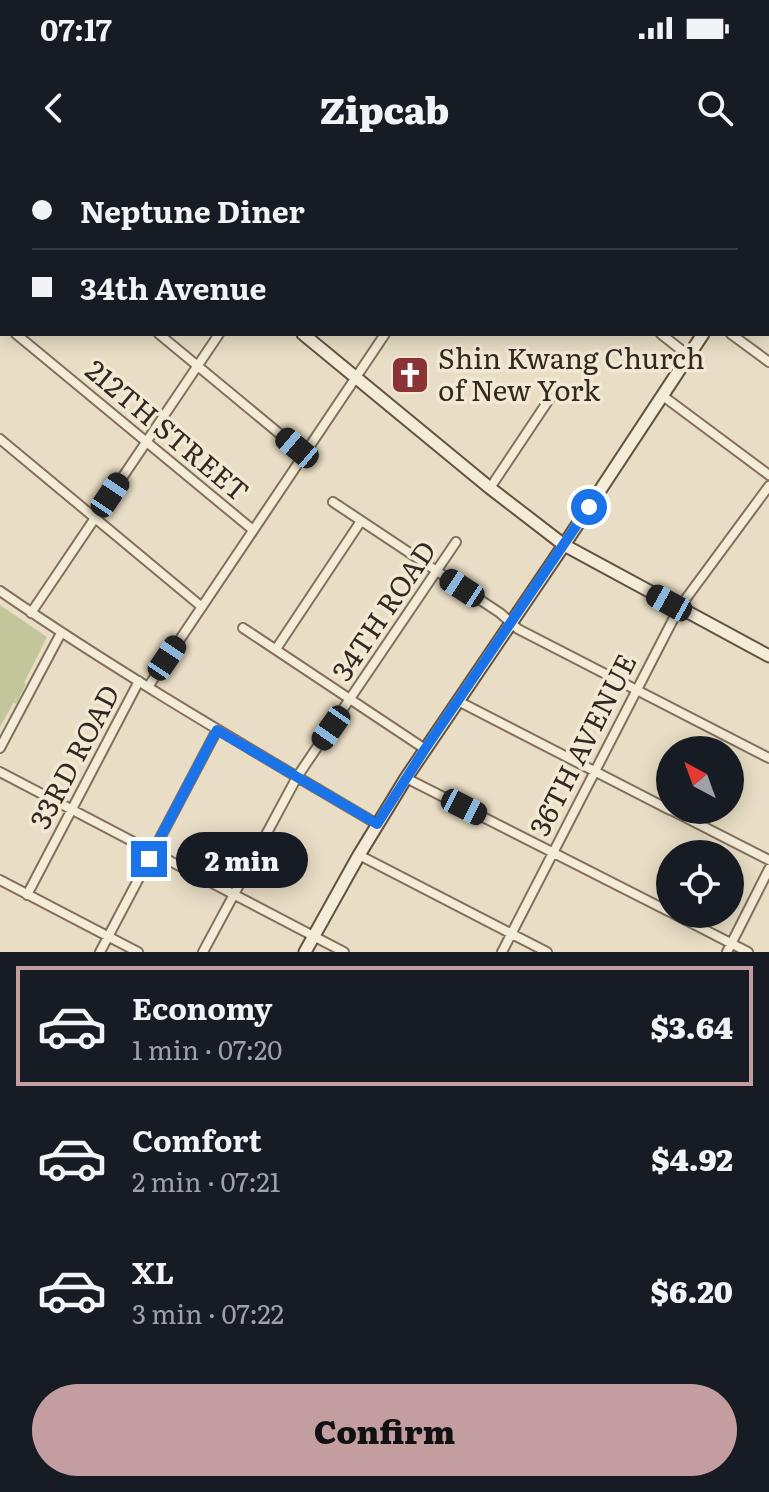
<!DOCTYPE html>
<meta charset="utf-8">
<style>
:root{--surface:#171b24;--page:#20242c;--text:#f1f3f6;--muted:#9ea1a6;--line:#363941;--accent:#c39da0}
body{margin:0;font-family:Literata,serif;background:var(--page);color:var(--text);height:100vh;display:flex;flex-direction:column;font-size:30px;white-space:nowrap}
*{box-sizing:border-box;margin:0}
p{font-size:26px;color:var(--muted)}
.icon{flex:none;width:44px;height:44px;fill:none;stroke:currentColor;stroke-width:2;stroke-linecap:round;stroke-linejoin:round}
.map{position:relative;height:792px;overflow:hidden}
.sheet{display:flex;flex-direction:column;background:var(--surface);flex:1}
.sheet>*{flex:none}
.banner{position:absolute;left:0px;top:0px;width:770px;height:176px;box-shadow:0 4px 20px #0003;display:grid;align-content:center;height:176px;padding:0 32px;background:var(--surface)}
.needle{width:52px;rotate:319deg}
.fabs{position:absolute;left:656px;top:576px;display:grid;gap:16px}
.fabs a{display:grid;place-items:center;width:88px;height:88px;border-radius:50%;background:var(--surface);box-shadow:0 4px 20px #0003;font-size:40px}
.end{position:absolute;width:36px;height:36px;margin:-18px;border:10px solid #1a73e8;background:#fff;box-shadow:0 0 0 4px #fff}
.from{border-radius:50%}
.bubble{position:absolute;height:56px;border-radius:28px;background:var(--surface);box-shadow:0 4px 20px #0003;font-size:26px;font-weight:800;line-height:56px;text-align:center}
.car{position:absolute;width:24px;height:48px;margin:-24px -12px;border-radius:10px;box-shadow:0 0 6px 2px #0007;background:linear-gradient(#222 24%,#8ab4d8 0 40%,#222 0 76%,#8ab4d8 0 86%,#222 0)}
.banner b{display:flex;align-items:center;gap:28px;height:76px;font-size:30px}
.banner b+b{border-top:2px solid var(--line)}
.banner i{width:20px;height:20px;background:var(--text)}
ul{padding:14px 0 0;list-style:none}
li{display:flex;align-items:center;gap:24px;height:120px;margin:0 16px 12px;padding:0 16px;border:4px solid transparent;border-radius:0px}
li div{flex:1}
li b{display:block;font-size:30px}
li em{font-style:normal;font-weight:800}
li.current{border-color:var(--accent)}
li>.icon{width:72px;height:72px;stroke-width:1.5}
.action{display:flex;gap:16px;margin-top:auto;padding:16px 32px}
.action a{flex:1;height:92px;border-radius:48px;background:var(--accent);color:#111;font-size:32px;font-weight:800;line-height:92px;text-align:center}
.status{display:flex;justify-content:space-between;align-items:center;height:56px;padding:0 40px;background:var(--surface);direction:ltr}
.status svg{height:22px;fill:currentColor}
header{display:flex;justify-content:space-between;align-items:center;height:104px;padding:0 32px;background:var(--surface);font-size:36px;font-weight:800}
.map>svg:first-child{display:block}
.green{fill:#c2c69a}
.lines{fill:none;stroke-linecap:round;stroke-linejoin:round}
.street-casing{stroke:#82705d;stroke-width:12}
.secondary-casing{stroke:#645240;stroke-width:15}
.street{stroke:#f5ecd8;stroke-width:8}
.secondary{stroke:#f5ecd8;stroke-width:11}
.route{stroke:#1a73e8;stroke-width:10}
.labels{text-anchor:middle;stroke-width:7;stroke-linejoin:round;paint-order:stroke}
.poi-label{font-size:28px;fill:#342920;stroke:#f2e8d4;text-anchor:start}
.street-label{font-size:28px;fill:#342920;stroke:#f2e8d4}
</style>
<div class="status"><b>07:17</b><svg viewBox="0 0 49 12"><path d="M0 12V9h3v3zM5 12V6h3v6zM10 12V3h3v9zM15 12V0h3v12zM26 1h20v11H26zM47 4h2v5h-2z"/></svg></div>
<header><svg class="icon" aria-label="back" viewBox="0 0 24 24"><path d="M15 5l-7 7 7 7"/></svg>Zipcab<svg class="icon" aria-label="search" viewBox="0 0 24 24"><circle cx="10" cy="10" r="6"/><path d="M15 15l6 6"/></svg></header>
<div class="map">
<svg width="769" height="792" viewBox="0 0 769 792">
<rect width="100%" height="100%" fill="#e9dec5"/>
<path class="green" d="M513,0H769V66L768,67V2H512Z
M0,445L47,477L24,523L26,524L16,544L14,543L19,533L0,567Z"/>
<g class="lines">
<defs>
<path id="street" d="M247,0L249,2
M440,0L442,2
M334,2L336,0
M500,2L501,0
M0,42L2,44
M768,86L769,87
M0,160L2,162
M16,174L253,370
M159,174L304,294
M661,174L689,196
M731,174L769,202
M663,236L769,315
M0,279L202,447
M490,328L550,238
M333,342L500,453L518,469L769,598
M0,431C122,515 250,589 377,664
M31,453L219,174
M243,468L425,589
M276,489L361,361
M148,527L385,174
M458,541L670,650
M0,588L61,473
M0,612L344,792
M406,618L670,752
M671,650L769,700
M359,695L547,792
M0,720L138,792
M27,735L139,521
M674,754L748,792
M100,792L217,570
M203,792L297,617L456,382
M502,792L679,448L769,326
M727,792L769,709"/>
<path id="secondary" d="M93,0L95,2
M768,77L769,76
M0,140L2,137
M303,174L490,328L564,385L769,496
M305,792L359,695L406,618L564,385L703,174"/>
</defs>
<use href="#street" class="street-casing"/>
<use href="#secondary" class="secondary-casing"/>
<use href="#street" class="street"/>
<use href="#secondary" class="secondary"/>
</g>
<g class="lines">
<path class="route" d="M149,699L217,570L377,664L425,589L589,347"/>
</g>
<defs>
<symbol id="church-square" viewBox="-11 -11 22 22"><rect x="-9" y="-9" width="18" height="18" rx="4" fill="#8b3436" stroke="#f2e8d4"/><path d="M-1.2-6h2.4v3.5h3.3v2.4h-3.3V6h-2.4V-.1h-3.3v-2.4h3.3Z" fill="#fff"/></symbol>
</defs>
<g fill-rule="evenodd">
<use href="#church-square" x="388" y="193" width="44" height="44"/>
</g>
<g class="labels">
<g class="poi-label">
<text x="438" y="209">Shin Kwang Church<tspan x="438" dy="32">of New York</tspan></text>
</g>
<g class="street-label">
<text transform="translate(167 271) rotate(40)" y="10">212TH STREET</text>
<text transform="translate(384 451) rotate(-56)" y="10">34TH ROAD</text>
<text transform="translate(583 585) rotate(-63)" y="10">36TH AVENUE</text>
<text transform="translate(75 597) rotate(-62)" y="10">33RD ROAD</text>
</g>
</g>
</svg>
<div class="fabs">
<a><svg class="needle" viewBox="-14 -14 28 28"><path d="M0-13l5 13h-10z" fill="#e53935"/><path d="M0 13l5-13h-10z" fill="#9ea1a6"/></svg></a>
<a><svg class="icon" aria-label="locate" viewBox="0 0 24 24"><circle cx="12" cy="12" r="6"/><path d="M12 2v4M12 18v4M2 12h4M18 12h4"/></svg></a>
</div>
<i class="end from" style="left:589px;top:347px"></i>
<i class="end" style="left:149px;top:699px"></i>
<div class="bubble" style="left:176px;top:672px;width:132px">2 min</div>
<i class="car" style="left:297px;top:288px;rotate:310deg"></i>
<i class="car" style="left:110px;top:335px;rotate:34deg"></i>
<i class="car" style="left:462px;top:428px;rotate:303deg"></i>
<i class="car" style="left:669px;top:443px;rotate:299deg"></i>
<i class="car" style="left:167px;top:498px;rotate:34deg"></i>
<i class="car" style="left:331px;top:568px;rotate:215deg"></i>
<i class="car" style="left:464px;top:647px;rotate:117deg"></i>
<div class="banner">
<b><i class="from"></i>Neptune Diner</b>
<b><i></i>34th Avenue</b>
</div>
</div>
<section class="sheet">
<ul>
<li class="current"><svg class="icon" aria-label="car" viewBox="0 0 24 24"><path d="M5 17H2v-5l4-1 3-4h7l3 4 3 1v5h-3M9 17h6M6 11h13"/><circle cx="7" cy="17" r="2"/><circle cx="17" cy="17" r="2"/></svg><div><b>Economy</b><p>1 min · 07:20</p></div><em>$3.64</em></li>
<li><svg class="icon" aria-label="car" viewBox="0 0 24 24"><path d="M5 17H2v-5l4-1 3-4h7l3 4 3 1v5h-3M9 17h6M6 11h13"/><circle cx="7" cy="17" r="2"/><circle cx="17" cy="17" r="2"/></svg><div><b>Comfort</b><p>2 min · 07:21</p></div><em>$4.92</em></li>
<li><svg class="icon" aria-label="car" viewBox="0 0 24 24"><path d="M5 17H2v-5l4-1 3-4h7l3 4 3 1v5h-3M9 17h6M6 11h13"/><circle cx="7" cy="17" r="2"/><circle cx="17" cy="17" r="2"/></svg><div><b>XL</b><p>3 min · 07:22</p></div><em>$6.20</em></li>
</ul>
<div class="action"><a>Confirm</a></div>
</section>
